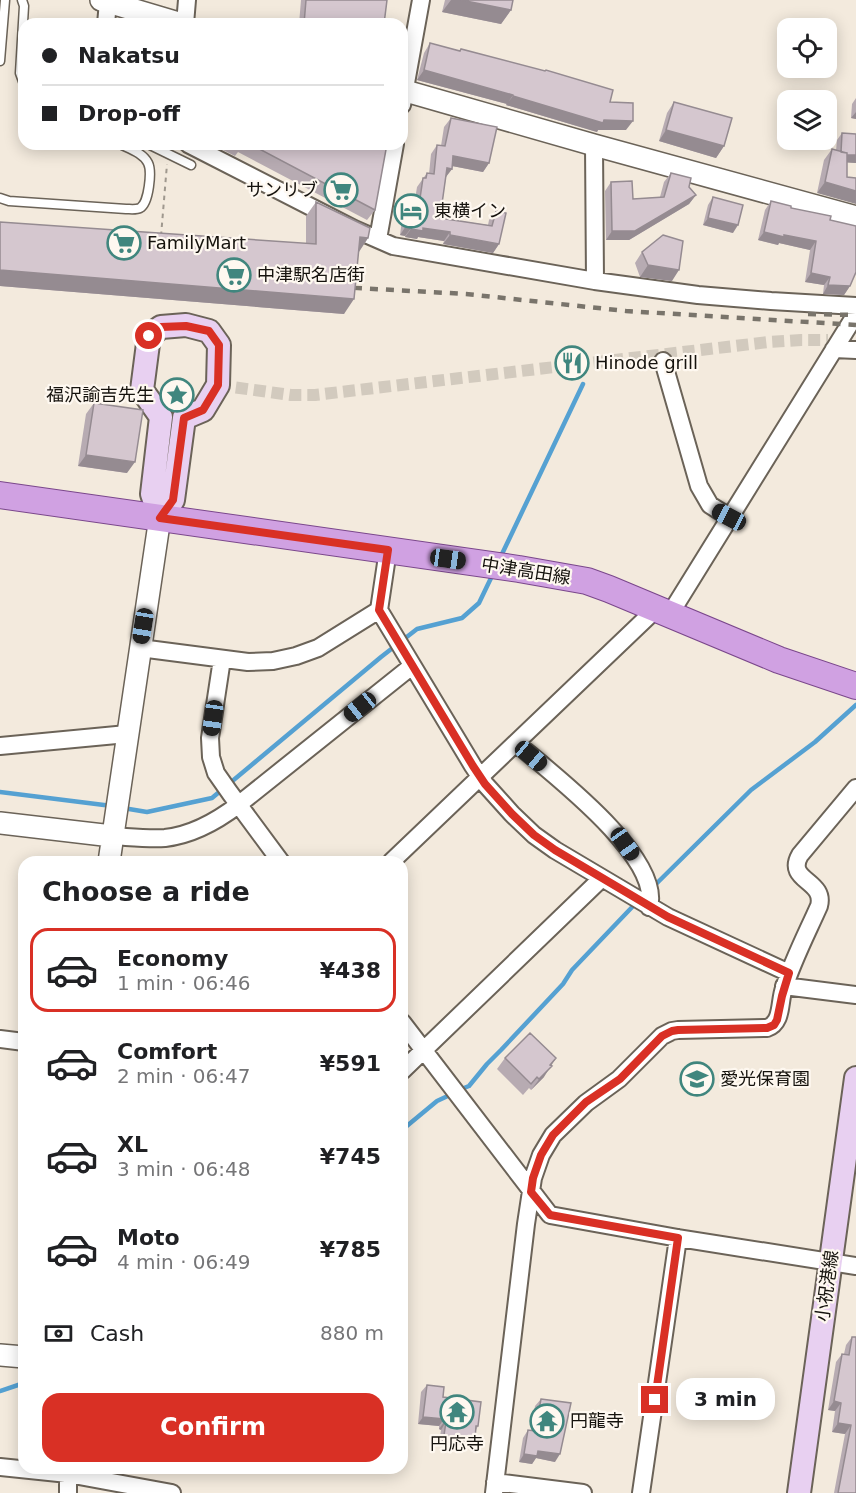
<!DOCTYPE html>
<meta charset="utf-8">
<style>
:root{--surface:#fff;--page:#f2f2f2;--text:#202124;--muted:#757577;--line:#e0e0e0;--accent:#d93025}
body{margin:0;font-family:"DejaVu Sans","Noto Sans JP",sans-serif;background:var(--page);color:var(--text);height:100vh;display:flex;flex-direction:column;font-size:22px;white-space:nowrap}
*{box-sizing:border-box;margin:0}
p{font-size:20px;color:var(--muted)}
.icon{flex:none;width:33px;height:33px;fill:none;stroke:currentColor;stroke-width:2;stroke-linecap:round;stroke-linejoin:round}
.map{position:relative;flex:1;overflow:hidden}
.sheet{position:absolute;left:18px;top:856px;width:390px;height:618px;display:flex;flex-direction:column;background:var(--surface);border-radius:18px;box-shadow:0 3px 15px #0003}
.sheet>*{flex:none}
.guide{position:absolute;left:18px;top:18px;width:390px;height:132px;border-radius:18px;box-shadow:0 3px 15px #0003;display:grid;align-content:center;height:132px;padding:0 24px;background:var(--surface)}
.fabs{position:absolute;left:777px;top:18px;display:grid;gap:12px}
.fabs a{display:grid;place-items:center;width:60px;height:60px;border-radius:12px;background:var(--surface);box-shadow:0 3px 15px #0003;font-size:30px}
.end{position:absolute;width:27px;height:27px;margin:-14px;border:8px solid #d93025;background:#fff;box-shadow:0 0 0 3px #fff}
.from{border-radius:50%}
.bubble{position:absolute;height:42px;border-radius:18px;background:var(--surface);box-shadow:0 3px 15px #0003;font-size:20px;font-weight:800;line-height:42px;text-align:center}
.car{position:absolute;width:18px;height:36px;margin:-18px -9px;border-radius:8px;box-shadow:0 0 4px 2px #0007;background:linear-gradient(#222 24%,#8ab4d8 0 40%,#222 0 76%,#8ab4d8 0 86%,#222 0)}
.guide b{display:flex;align-items:center;gap:21px;height:57px;font-size:22px}
.guide b+b{border-top:2px solid var(--line)}
.guide i{width:15px;height:15px;background:var(--text)}
ul{padding:0;list-style:none}
li{display:flex;align-items:center;gap:18px;height:84px;margin:0 12px 9px;padding:0 12px;border:3px solid transparent;border-radius:18px}
li div{flex:1}
li b{display:block;font-size:22px}
li em{font-style:normal;font-weight:800}
li.current{border-color:var(--accent)}
li>.icon{width:54px;height:54px;stroke-width:1.5}
h2{padding:0 24px;font-size:27px;line-height:72px}
.pay{display:flex;align-items:center;gap:15px;height:66px;padding:0 24px;font-size:22px}
.pay p{margin-inline-start:auto}
.cta{display:flex;gap:12px;margin-top:auto;padding:12px 24px}
.cta a{flex:1;height:69px;border-radius:18px;background:var(--accent);color:#fff;font-size:24px;font-weight:800;line-height:69px;text-align:center}
.map>svg:first-child{display:block}
.lines{fill:none;stroke-linecap:round;stroke-linejoin:round}
.stream{stroke:#55a1d2;stroke-width:4.5}
.pedestrian-tunnel{stroke:#d2cabe;stroke-width:12;stroke-dasharray:12 6;stroke-linecap:butt}
.service-casing{stroke:#6b6358;stroke-width:11}
.minor-casing{stroke:#6b6358;stroke-width:20}
.tertiary-casing{stroke:#6b6358;stroke-width:24}
.secondary-casing{stroke:#6b6358;stroke-width:26}
.primary-casing{stroke:#7a478b;stroke-width:28}
.path{stroke:#9f988e;stroke-width:2;stroke-dasharray:4.5 4.5;stroke-linecap:butt}
.service{stroke:#fff;stroke-width:8}
.minor{stroke:#fff;stroke-width:16}
.tertiary{stroke:#fff;stroke-width:21}
.secondary{stroke:#e8d0f1;stroke-width:22}
.primary{stroke:#d0a1e2;stroke-width:26}
.rail{stroke:#79746b;stroke-width:4.5;stroke-dasharray:8 8;stroke-linecap:butt}
.wall{fill:#b7abb2}
.shaded-wall{fill:#958b91}
.building{fill:#d5c7cf;stroke:#958b91;stroke-width:1.5}
.route{stroke:#d93025;stroke-width:8}
.labels{text-anchor:middle;stroke-width:4.5;stroke-linejoin:round;paint-order:stroke}
.poi-label{font-size:18px;fill:#15120d;stroke:#fef8f0;text-anchor:start}
.street-label{font-size:18px;fill:#15120d;stroke:#fef8f0}
</style>
<div class="map">
<svg width="856" height="1493" viewBox="0 0 856 1493">
<rect width="100%" height="100%" fill="#f3eadd"/>
<g class="lines">
<path class="stream" d="M502,554L583,384
M0,792L112,806
M123,808L147,812L212,798L381,657L417,629L462,618L479,603L491,578
M653,887L751,790L815,742L856,705
M459,1090L469,1086L487,1064L501,1050L563,984L572,970L636,903
M402,1130L437,1101L452,1094
M0,1391L24,1383"/>
<path class="pedestrian-tunnel" d="M218,385L291,395H315L769,342L801,340H828"/>
<defs>
<path id="service" d="M22,0L24,6L20,73L24,84
M0,61L5,0
M148,144L191,165
M0,198L9,201L126,209C130,209 136,210 140,208C149,203 152,171 148,163C143,153 130,149 120,144"/>
<path id="minor" d="M106,24L108,2
M185,24L187,0
M402,105L421,0
M188,144L354,229L393,246L595,281L698,295L771,301L856,306
M594,145L595,281
M378,239L395,144
M834,349L856,350
M663,361L699,486L710,505L729,517
M388,550L379,610L473,766L485,784L512,814L534,835L555,850L668,917L789,973
M670,614L856,314
M140,648L248,662L273,661L296,656L318,648L379,610
M222,659L210,738L211,757L216,773L230,793L281,862
M516,743C550,772 663,857 649,907
M0,746L127,734
M112,836C130,837 147,839 165,838C192,835 217,821 238,805L412,666
M391,862L657,608
M784,986L856,995
M402,1022L550,1215L678,1238L856,1266
M0,1039L24,1042
M402,1071L602,878
M0,1467L68,1474L172,1493
M495,1482L583,1493
M68,1493V1468
M494,1493L526,1224L533,1178L541,1155L553,1135L586,1103L619,1079L662,1036L672,1031L678,1030L767,1028C783,1023 779,1001 784,988C793,960 807,933 819,906C826,880 785,881 800,855L856,788
M641,1493L678,1238"/>
<path id="tertiary" d="M101,0L182,24
M402,90L594,145L856,217
M0,823L112,836
M109,862L160,517
M0,1355L24,1357"/>
<path id="secondary" d="M186,325L209,331L219,345L218,385L203,410L184,418L173,500L160,517L152,494L161,417L142,390L149,336L161,327Z
M799,1493L856,1078"/>
<path id="primary" d="M0,495L519,569L587,581L609,589L779,660L856,686"/>
</defs>
<use href="#service" class="service-casing"/>
<use href="#minor" class="minor-casing"/>
<use href="#tertiary" class="tertiary-casing"/>
<use href="#secondary" class="secondary-casing"/>
<use href="#primary" class="primary-casing"/>
<path class="path" d="M161,236L167,164"/>
<use href="#service" class="service"/>
<use href="#minor" class="minor"/>
<use href="#tertiary" class="tertiary"/>
<use href="#secondary" class="secondary"/>
<use href="#primary" class="primary"/>
<path class="rail" d="M338,287L466,294L626,311L856,325
M808,314L856,315"/>
</g>
<path class="wall" d="M301,0H387L384,24H299Z
M445,0H513L511,10L501,24L442,12Z
M430,43L459,51L461,49L610,102L626,130H598L597,132L506,105L507,104L417,80L424,53Z
M856,98V119L851,118L852,104Z
M674,102L724,146L716,158L659,141L667,113Z
M451,118L489,163L483,172L452,166V169L446,177L440,218L488,225L489,220L496,211L499,244L493,253L443,244L444,241L418,237L417,239L405,237V236L400,235L402,220L408,211L413,212L417,187L427,173L429,174L431,154L437,145L441,146L444,127Z
M842,133L856,134V163L847,162L817,193L824,160L832,149L836,151L837,140Z
M211,144H387L375,210L367,220L238,152L235,156Z
M671,173L689,187L696,195L689,204L629,240H606L605,191L611,182L633,199L660,197L664,182Z
M713,197L733,233L703,225L708,205Z
M771,201L830,220L850,286L844,295L823,294L824,285L805,282L810,250L779,243L778,245L758,240L765,210Z
M316,202L368,238L359,252L344,314L0,286V222L306,244V216Z
M642,252L672,281L640,277L635,263Z
M94,403L127,473L78,466L86,414Z
M505,1058L544,1077L531,1090L529,1088L523,1095L497,1069Z
M852,1337L856,1493H834L845,1434L832,1432L835,1411L828,1410L836,1362L842,1354H844L846,1345Z
M427,1385L478,1426L476,1430L475,1439L469,1446L439,1443L441,1430L439,1429V1426L418,1424L421,1392Z
M541,1399L555,1462L536,1458L532,1464L519,1462L523,1438L528,1430L531,1431L535,1406Z"/>
<path class="shaded-wall" d="M451,0H461L511,10L501,24L442,12Z
M424,70L513,95L507,104L417,80Z
M513,96L604,120L633,121L626,130H598L597,132L506,105Z
M856,112V119L851,118Z
M666,130L724,146L716,158L659,141Z
M841,154L856,155V163L836,162Z
M453,156L489,163L483,172L447,165Z
M447,168L452,169L445,178Z
M825,182L856,191V204L817,193Z
M696,195L689,204L629,240H606L612,231Z
M708,218L738,225L733,233L703,225Z
M406,226L412,227L405,236L400,235Z
M423,228L450,232L444,241L418,237L417,239L405,237L411,229Z
M764,232L784,235L816,241L810,250L779,243L778,245L758,240Z
M450,235L499,244L493,253L443,244Z
M360,237L368,238L358,253Z
M648,265L679,270L672,281L640,277Z
M0,270L354,299L344,314L0,286Z
M811,273L830,277L824,285L805,282Z
M828,285L850,286L844,295L823,294Z
M86,455L135,462L127,473L78,466Z
M556,1058L544,1077L531,1090L550,1065Z
M834,1401L841,1403L835,1411L828,1410Z
M423,1417L444,1419L439,1426L418,1424Z
M444,1422H446L441,1430L439,1429Z
M838,1423L851,1425L845,1434L832,1432Z
M444,1435L475,1439L469,1446L439,1443Z
M538,1451L560,1454L555,1462L536,1458L532,1464L519,1462L524,1454Z"/>
<path class="building" d="M306,0H387L384,24H304Z
M461,0H513L511,10Z
M402,30L406,31L402,53Z
M430,43L460,51L461,49L545,71L546,70L613,90L610,102L633,103V121L604,120L603,123L513,96V95L424,70Z
M674,102L732,118L724,146L666,130Z
M451,118L497,127L489,163L453,156L452,169L447,168L440,218L492,226L496,211L506,213L499,244L450,235V232L423,228V231L411,229L412,227L406,226L408,211L418,212L423,178H426L427,173L434,174L437,145L445,146Z
M842,133L856,134V155H847V153L841,152Z
M250,144H387L375,210Z
M832,149L847,153V177L856,178V191L825,182Z
M671,173L691,178L689,187L696,195L635,231H612L611,182L632,181L633,199L664,197Z
M713,197L743,205L738,225L708,218Z
M771,201L791,206V208L831,216L830,220L856,226V272L850,286L828,285L830,277L811,273L816,241L784,235V237L764,232Z
M316,202L370,228L368,238L360,237L354,299L0,270V222L316,244Z
M663,235L683,241L679,270L648,265L642,252Z
M94,403L143,410L135,462L86,455Z
M530,1033L556,1058L550,1065L552,1066L539,1079L537,1077L531,1084L505,1058Z
M852,1337H856V1493H838L851,1425L838,1423L841,1403L834,1401L842,1354L849,1355Z
M427,1385L444,1387L443,1397L481,1402L478,1426H476L475,1439L444,1435L446,1422H444V1419L423,1417Z
M541,1399L571,1403L560,1454L538,1451L537,1456L524,1454L528,1430L535,1431Z"/>
<g class="lines">
<path class="route" d="M149,336L161,327L186,326L209,331L219,345L218,385L203,410L184,418L173,500L160,518L388,550L379,610L473,766L485,784L512,814L534,835L555,850L668,917L789,973L782,996L777,1020L774,1025L767,1028L678,1030L672,1031L662,1036L620,1079L586,1102L553,1135L541,1155L533,1178L531,1192L550,1215L678,1238L655,1400"/>
</g>
<defs>
<symbol id="supermarket-ring" viewBox="-11 -11 22 22"><circle r="9.5" fill="#fef8f0" stroke="#40867e" stroke-width="1.5"/><path d="M-6-5.5h2.5l.6 2H6L4.5 2H-2.5L-4.4-4H-6ZM-1.5 3.2a1.3 1.3 0 1 0 .1 0ZM3 3.2a1.3 1.3 0 1 0 .1 0Z" fill="#40867e"/></symbol>
<symbol id="hotel-ring" viewBox="-11 -11 22 22"><circle r="9.5" fill="#fef8f0" stroke="#40867e" stroke-width="1.5"/><path d="M-6-4.5h1.5V1H6V5H4.5V3h-9V5H-6ZM-4 0a1.8 1.8 0 1 1 3.6 0ZM.5 0V-2.5h3Q6-2.5 6 0Z" fill="#40867e"/></symbol>
<symbol id="restaurant-ring" viewBox="-11 -11 22 22"><circle r="9.5" fill="#fef8f0" stroke="#40867e" stroke-width="1.5"/><path d="M-5-6h1v4h1v-4h1v4h1v-4h1v5L-1.5 .5V6h-2V.5L-5-1ZM5-6V6H3V1.5H1.5Q1.5-4 5-6Z" fill="#40867e"/></symbol>
<symbol id="sight-ring" viewBox="-11 -11 22 22"><circle r="9.5" fill="#fef8f0" stroke="#40867e" stroke-width="1.5"/><path d="M0-6L1.8-2.2L6-1.7L2.9 1.2L3.7 5.4L0 3.3L-3.7 5.4L-2.9 1.2L-6-1.7L-1.8-2.2Z" fill="#40867e"/></symbol>
<symbol id="school-ring" viewBox="-11 -11 22 22"><circle r="9.5" fill="#fef8f0" stroke="#40867e" stroke-width="1.5"/><path d="M0-5L7-2L0 1L-7-2ZM-4 1L0 2.5L4 1V4Q0 6-4 4Z" fill="#40867e"/></symbol>
<symbol id="temple-ring" viewBox="-11 -11 22 22"><circle r="9.5" fill="#fef8f0" stroke="#40867e" stroke-width="1.5"/><path d="M0-6L5-2H3V0L6.5 2.5H4V6H1.5V3h-3V6H-4V2.5H-6.5L-3 0V-2H-5Z" fill="#40867e"/></symbol>
</defs>
<g fill-rule="evenodd">
<use href="#supermarket-ring" x="322" y="171" width="38" height="38"/>
<use href="#hotel-ring" x="392" y="192" width="38" height="38"/>
<use href="#supermarket-ring" x="105" y="224" width="38" height="38"/>
<use href="#supermarket-ring" x="215" y="256" width="38" height="38"/>
<use href="#restaurant-ring" x="553" y="344" width="38" height="38"/>
<use href="#sight-ring" x="158" y="376" width="38" height="38"/>
<use href="#school-ring" x="678" y="1060" width="38" height="38"/>
<use href="#temple-ring" x="438" y="1393" width="38" height="38"/>
<use href="#temple-ring" x="528" y="1402" width="38" height="38"/>
</g>
<g class="labels">
<g class="poi-label">
<text x="318" y="196" text-anchor="end">サンリブ</text>
<text x="434" y="217">東横イン</text>
<text x="147" y="249">FamilyMart</text>
<text x="257" y="281">中津駅名店街</text>
<text x="595" y="369">Hinode grill</text>
<text x="154" y="401" text-anchor="end">福沢諭吉先生</text>
<text x="720" y="1085">愛光保育園</text>
<text x="570" y="1427">円龍寺</text>
<text x="457" y="1450" text-anchor="middle">円応寺</text>
</g>
<g class="street-label">
<text transform="translate(526 571) rotate(9)" y="6">中津高田線</text>
<text transform="translate(827 1286) rotate(-82)" y="6">小祝港線</text>
</g>
</g>
</svg>
<div class="fabs">
<a><svg class="icon" aria-label="locate" viewBox="0 0 24 24"><circle cx="12" cy="12" r="6"/><path d="M12 2v4M12 18v4M2 12h4M18 12h4"/></svg></a>
<a><svg class="icon" aria-label="layers" viewBox="0 0 24 24"><path d="M12 4l9 5-9 5-9-5zM3 14l9 5 9-5"/></svg></a>
</div>
<i class="end from" style="left:149px;top:336px"></i>
<i class="end" style="left:655px;top:1400px"></i>
<div class="bubble" style="left:676px;top:1378px;width:99px">3 min</div>
<i class="car" style="left:729px;top:517px;rotate:298deg"></i>
<i class="car" style="left:448px;top:559px;rotate:98deg"></i>
<i class="car" style="left:143px;top:626px;rotate:189deg"></i>
<i class="car" style="left:360px;top:707px;rotate:231deg"></i>
<i class="car" style="left:213px;top:718px;rotate:188deg"></i>
<i class="car" style="left:531px;top:756px;rotate:130deg"></i>
<i class="car" style="left:625px;top:844px;rotate:145deg"></i>
<div class="guide">
<b><i class="from"></i>Nakatsu</b>
<b><i></i>Drop-off</b>
</div>
<section class="sheet">
<h2>Choose a ride</h2>
<ul>
<li class="current"><svg class="icon" aria-label="car" viewBox="0 0 24 24"><path d="M5 17H2v-5l4-1 3-4h7l3 4 3 1v5h-3M9 17h6M6 11h13"/><circle cx="7" cy="17" r="2"/><circle cx="17" cy="17" r="2"/></svg><div><b>Economy</b><p>1 min · 06:46</p></div><em>¥438</em></li>
<li><svg class="icon" aria-label="car" viewBox="0 0 24 24"><path d="M5 17H2v-5l4-1 3-4h7l3 4 3 1v5h-3M9 17h6M6 11h13"/><circle cx="7" cy="17" r="2"/><circle cx="17" cy="17" r="2"/></svg><div><b>Comfort</b><p>2 min · 06:47</p></div><em>¥591</em></li>
<li><svg class="icon" aria-label="car" viewBox="0 0 24 24"><path d="M5 17H2v-5l4-1 3-4h7l3 4 3 1v5h-3M9 17h6M6 11h13"/><circle cx="7" cy="17" r="2"/><circle cx="17" cy="17" r="2"/></svg><div><b>XL</b><p>3 min · 06:48</p></div><em>¥745</em></li>
<li><svg class="icon" aria-label="car" viewBox="0 0 24 24"><path d="M5 17H2v-5l4-1 3-4h7l3 4 3 1v5h-3M9 17h6M6 11h13"/><circle cx="7" cy="17" r="2"/><circle cx="17" cy="17" r="2"/></svg><div><b>Moto</b><p>4 min · 06:49</p></div><em>¥785</em></li>
</ul>
<div class="pay"><svg class="icon" aria-label="cash" viewBox="0 0 24 24"><path d="M3 7h18v10H3z"/><circle cx="12" cy="12" r="2"/></svg>Cash<p>880 m</p></div>
<div class="cta"><a>Confirm</a></div>
</section>
</div>
